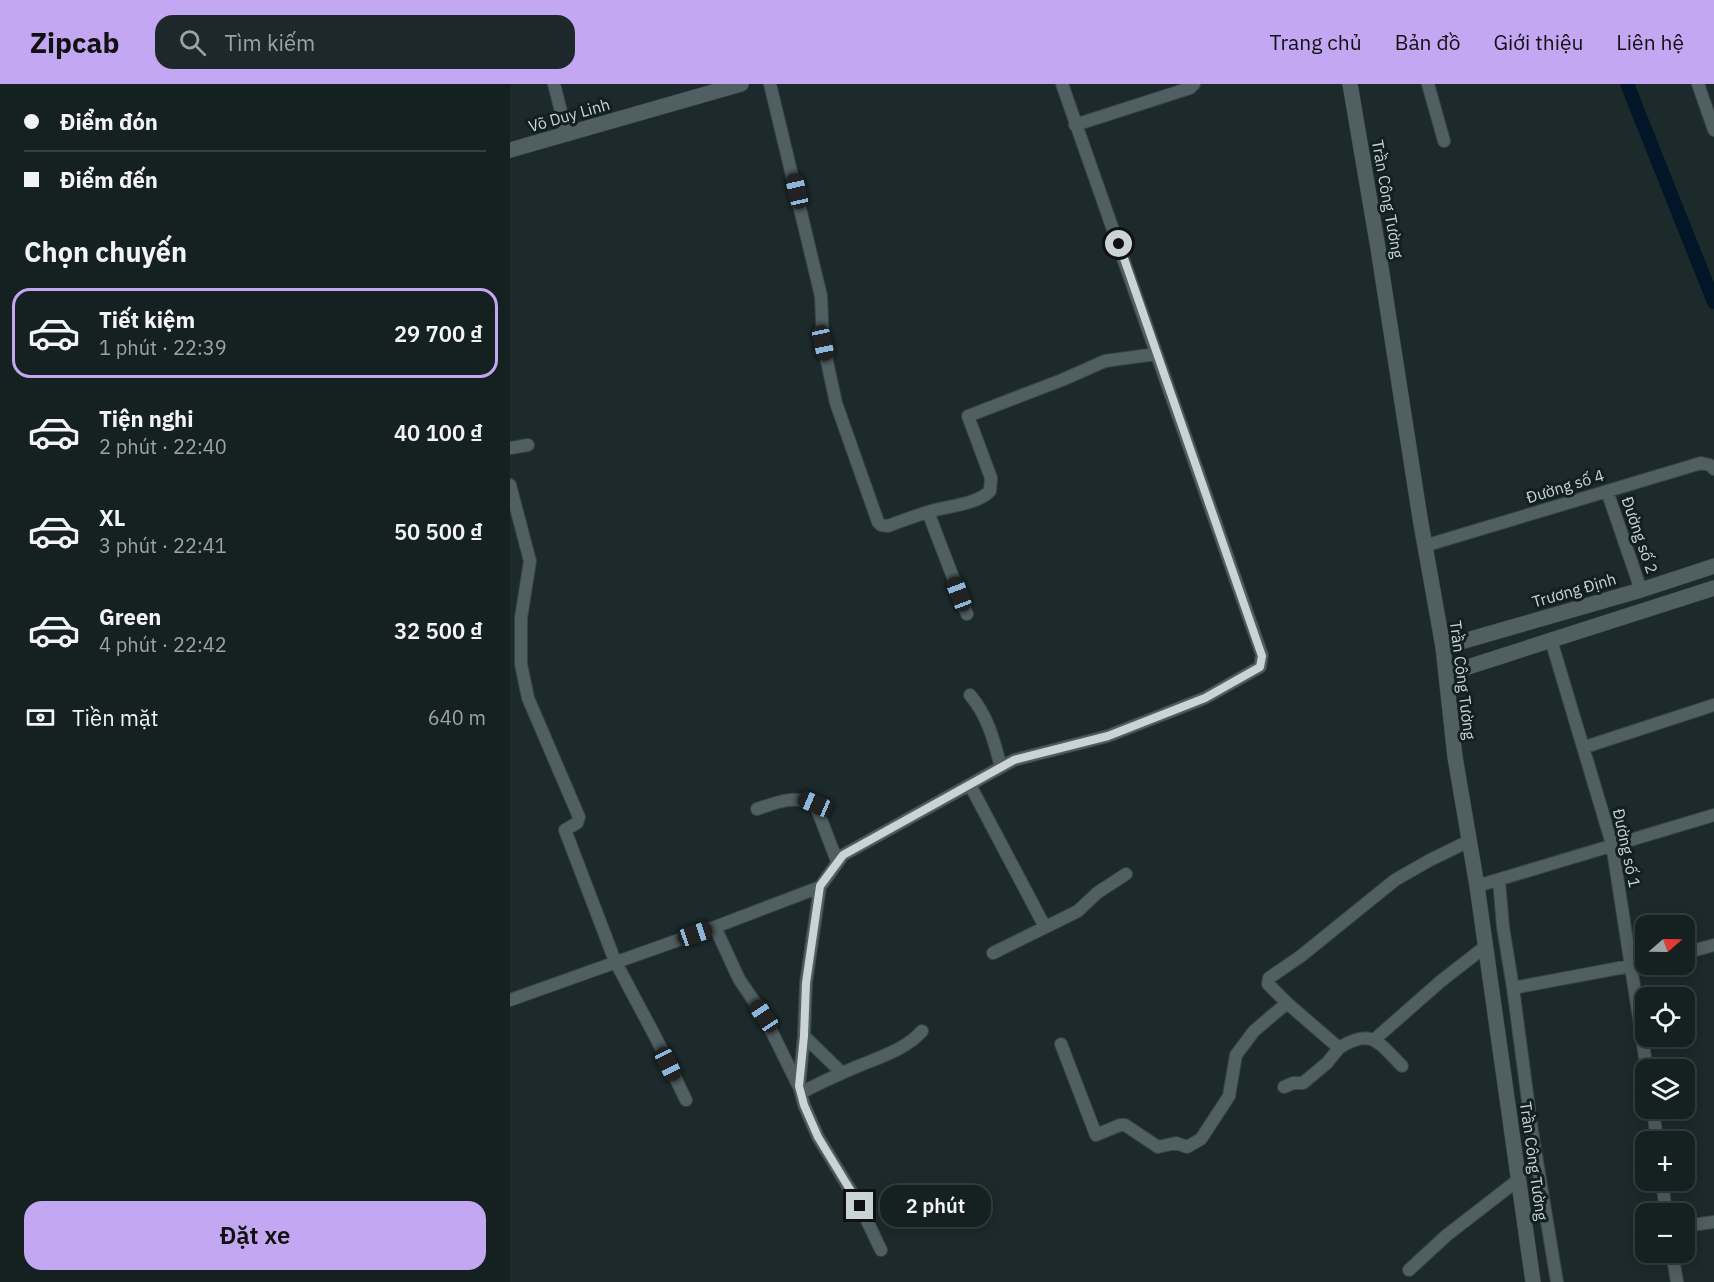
<!DOCTYPE html>
<html lang="vi">
<meta charset="utf-8">
<style>
:root{--surface:#152021;--page:#1e282a;--text:#f1f3f6;--muted:#9da3a5;--line:#343e3f;--accent:#c3a7f2}
body{margin:0;font-family:"IBM Plex Sans",sans-serif;background:var(--page);color:var(--text);height:100vh;display:flex;flex-direction:column;font-size:22px;white-space:nowrap}
*{box-sizing:border-box;margin:0}
p{font-size:20px;color:var(--muted)}
.icon{flex:none;width:33px;height:33px;fill:none;stroke:currentColor;stroke-width:2;stroke-linecap:round;stroke-linejoin:round}
.map{position:relative;flex:1;overflow:hidden}
.drawer{display:flex;flex-direction:column;background:var(--surface);width:510px}
.drawer>*{flex:none}
.hud{display:grid;align-content:center;height:132px;padding:0 24px;background:var(--surface)}
.needle{width:39px;rotate:70deg}
.tools{position:absolute;left:1125px;top:831px;display:grid;gap:12px}
.tools a{display:grid;place-items:center;width:60px;height:60px;border-radius:12px;background:var(--surface);box-shadow:0 3px 15px #0003,0 0 0 2px var(--line);font-size:30px}
.end{position:absolute;width:27px;height:27px;margin:-14px;border:8px solid #cbd4d5;background:#111;box-shadow:0 0 0 3px #111}
.from{border-radius:50%}
.bubble{position:absolute;height:42px;border-radius:18px;background:var(--surface);box-shadow:0 3px 15px #0003,0 0 0 2px var(--line);font-size:20px;font-weight:600;line-height:42px;text-align:center}
.car{position:absolute;width:18px;height:36px;margin:-18px -9px;border-radius:8px;box-shadow:0 0 4px 2px #0007;background:linear-gradient(#222 24%,#8ab4d8 0 40%,#222 0 76%,#8ab4d8 0 86%,#222 0)}
.hud b{display:flex;align-items:center;gap:21px;height:57px;font-size:22px}
.hud b+b{border-top:2px solid var(--line)}
.hud i{width:15px;height:15px;background:var(--text)}
ul{padding:0;list-style:none}
li{display:flex;align-items:center;gap:18px;height:90px;margin:0 12px 9px;padding:0 12px;border:3px solid transparent;border-radius:18px}
li div{flex:1}
li b{display:block;font-size:22px}
li em{font-style:normal;font-weight:600}
li.selected{border-color:var(--accent)}
li>.icon{width:54px;height:54px;stroke-width:1.5}
h2{padding:0 24px;font-size:27px;line-height:72px}
.pay{display:flex;align-items:center;gap:15px;height:66px;padding:0 24px;font-size:22px}
.pay p{margin-inline-start:auto}
.button{display:flex;gap:12px;margin-top:auto;padding:12px 24px}
.button a{flex:1;height:69px;border-radius:18px;background:var(--accent);color:#111;font-size:24px;font-weight:600;line-height:69px;text-align:center}
header{display:flex;align-items:center;gap:36px;box-sizing:border-box;height:84px;padding:0 30px;background:var(--accent);color:#111}
header strong{font-size:28px}
nav{display:flex;gap:33px;margin-inline-start:auto;font-size:21px}
.search{width:420px;height:54px;background:var(--page);display:flex;align-items:center;gap:15px;box-sizing:border-box;padding:0 21px;border-radius:18px;color:var(--muted);font-size:22px}
main{display:flex;flex:1;min-height:0}
.map>svg:first-child{display:block}
.lines{fill:none;stroke-linecap:round;stroke-linejoin:round}
.canal{stroke:#011627;stroke-width:14}
.minor-casing{stroke:#394446;stroke-width:14}
.tertiary-casing{stroke:#394446;stroke-width:16}
.secondary-casing{stroke:#394446;stroke-width:16}
.minor{stroke:#505f61;stroke-width:12}
.tertiary{stroke:#505f61;stroke-width:15}
.secondary{stroke:#505f61;stroke-width:15}
.route{stroke:#cbd4d5;stroke-width:8}
.labels{text-anchor:middle;stroke-width:6;stroke-linejoin:round;paint-order:stroke}
.street-label{font-size:16px;fill:#cbd4d5;stroke:#132022}
</style>
<header>
<strong>Zipcab</strong>
<div class="search"><svg class="icon" aria-label="search" viewBox="0 0 24 24"><circle cx="10" cy="10" r="6"/><path d="M15 15l6 6"/></svg>Tìm kiếm</div>
<nav><a>Trang chủ</a><a>Bản đồ</a><a>Giới thiệu</a><a>Liên hệ</a></nav>
</header>
<main>
<section class="drawer">
<div class="hud">
<b><i class="from"></i>Điểm đón</b>
<b><i></i>Điểm đến</b>
</div>
<h2>Chọn chuyến</h2>
<ul>
<li class="selected"><svg class="icon" aria-label="car" viewBox="0 0 24 24"><path d="M5 17H2v-5l4-1 3-4h7l3 4 3 1v5h-3M9 17h6M6 11h13"/><circle cx="7" cy="17" r="2"/><circle cx="17" cy="17" r="2"/></svg><div><b>Tiết kiệm</b><p>1 phút · 22:39</p></div><em>29 700 ₫</em></li>
<li><svg class="icon" aria-label="car" viewBox="0 0 24 24"><path d="M5 17H2v-5l4-1 3-4h7l3 4 3 1v5h-3M9 17h6M6 11h13"/><circle cx="7" cy="17" r="2"/><circle cx="17" cy="17" r="2"/></svg><div><b>Tiện nghi</b><p>2 phút · 22:40</p></div><em>40 100 ₫</em></li>
<li><svg class="icon" aria-label="car" viewBox="0 0 24 24"><path d="M5 17H2v-5l4-1 3-4h7l3 4 3 1v5h-3M9 17h6M6 11h13"/><circle cx="7" cy="17" r="2"/><circle cx="17" cy="17" r="2"/></svg><div><b>XL</b><p>3 phút · 22:41</p></div><em>50 500 ₫</em></li>
<li><svg class="icon" aria-label="car" viewBox="0 0 24 24"><path d="M5 17H2v-5l4-1 3-4h7l3 4 3 1v5h-3M9 17h6M6 11h13"/><circle cx="7" cy="17" r="2"/><circle cx="17" cy="17" r="2"/></svg><div><b>Green</b><p>4 phút · 22:42</p></div><em>32 500 ₫</em></li>
</ul>
<div class="pay"><svg class="icon" aria-label="cash" viewBox="0 0 24 24"><path d="M3 7h18v10H3z"/><circle cx="12" cy="12" r="2"/></svg>Tiền mặt<p>640 m</p></div>
<div class="button"><a>Đặt xe</a></div>
</section>
<div class="map">
<svg width="1204" height="1198" viewBox="0 0 1204 1198">
<rect width="100%" height="100%" fill="#1c2a2c"/>
<g class="lines">
<path class="canal" d="M1117,0L1204,218"/>
<defs>
<path id="minor" d="M44,0L57,51
M260,0L311,212L313,259L326,319L368,438L371,441L378,442C391,437 405,432 418,428C437,422 466,421 480,407L481,394L458,332L552,296L595,277L646,270
M918,0L934,57
M1188,0L1204,46
M565,41L680,4L684,0
M0,364L18,361
M0,401L20,477L11,534V580L18,614L69,733L67,739L55,746L105,877L146,954L176,1016
M1097,407L1131,506
M418,428L457,530
M914,462L1191,379L1200,381L1204,385
M1041,556L1102,760L1137,986
M460,611C478,632 484,657 491,683
M1075,663L1204,621
M460,701L535,843
M247,725C268,718 283,711 305,720L327,777
M989,796L993,843L1003,904L1022,1047L1047,1198
M967,802L1204,731
M310,803L296,899L294,952L289,1002L294,1021L308,1053L350,1122L371,1166
M205,843L229,895L254,932L288,1001
M483,869L568,827L587,809L616,790
M1174,869L1204,861
M1003,904L1136,879
M0,916L205,843L310,803L333,771L504,676L598,652L695,614L750,583L752,571L552,0
M294,952L332,989
M865,955L931,897L976,862
M551,960L586,1051L610,1041H615L648,1063L666,1059L677,1063L691,1055L719,1012L726,971L744,947L777,919
M892,982C869,959 862,943 829,964L777,919L758,900L759,894L791,872L885,796L920,776L959,757
M774,1003L783,999H793L817,979L829,964
M291,1009C309,999 327,991 346,983C370,973 395,966 412,947
M1143,1024L1147,1058
M1152,1096L1156,1130
M1174,1142L1204,1138
M1162,1168L1167,1198
M899,1186L937,1151L1008,1096"/>
<path id="tertiary" d="M0,66L231,0"/>
<path id="secondary" d="M840,0L868,164L910,434L933,563L945,673L967,802L1023,1198
M933,563L1131,506L1204,482
M936,590L1204,504"/>
</defs>
<use href="#minor" class="minor-casing"/>
<use href="#tertiary" class="tertiary-casing"/>
<use href="#secondary" class="secondary-casing"/>
<use href="#minor" class="minor"/>
<use href="#tertiary" class="tertiary"/>
<use href="#secondary" class="secondary"/>
</g>
<g class="lines">
<path class="route" d="M350,1122L308,1053L294,1021L289,1002L294,952L296,899L310,802L333,771L504,676L598,652L695,614L750,583L752,572L609,160"/>
</g>
<g class="labels">
<g class="street-label">
<text transform="translate(59 31) rotate(-16)" y="6">Võ Duy Linh</text>
<text transform="translate(878 115) rotate(80)" y="6">Trần Công Tường</text>
<text transform="translate(1055 402) rotate(-17)" y="6">Đường số 4</text>
<text transform="translate(1130 451) rotate(71)" y="6">Đường số 2</text>
<text transform="translate(1064 506) rotate(-16)" y="6">Trương Định</text>
<text transform="translate(953 596) rotate(83)" y="6">Trần Công Tường</text>
<text transform="translate(1117 764) rotate(78)" y="6">Đường số 1</text>
<text transform="translate(1024 1077) rotate(82)" y="6">Trần Công Tường</text>
</g>
</g>
</svg>
<div class="tools">
<a><svg class="needle" viewBox="-14 -14 28 28"><path d="M0-13l5 13h-10z" fill="#e53935"/><path d="M0 13l5-13h-10z" fill="#9da3a5"/></svg></a>
<a><svg class="icon" aria-label="locate" viewBox="0 0 24 24"><circle cx="12" cy="12" r="6"/><path d="M12 2v4M12 18v4M2 12h4M18 12h4"/></svg></a>
<a><svg class="icon" aria-label="layers" viewBox="0 0 24 24"><path d="M12 4l9 5-9 5-9-5zM3 14l9 5 9-5"/></svg></a>
<a>+</a>
<a>−</a>
</div>
<i class="end from" style="left:609px;top:160px"></i>
<i class="end" style="left:350px;top:1122px"></i>
<div class="bubble" style="left:370px;top:1101px;width:111px">2 phút</div>
<i class="car" style="left:287px;top:107px;rotate:347deg"></i>
<i class="car" style="left:313px;top:259px;rotate:168deg"></i>
<i class="car" style="left:449px;top:510px;rotate:339deg"></i>
<i class="car" style="left:305px;top:720px;rotate:293deg"></i>
<i class="car" style="left:185px;top:850px;rotate:71deg"></i>
<i class="car" style="left:254px;top:932px;rotate:326deg"></i>
<i class="car" style="left:158px;top:980px;rotate:154deg"></i>
</div>
</main>
